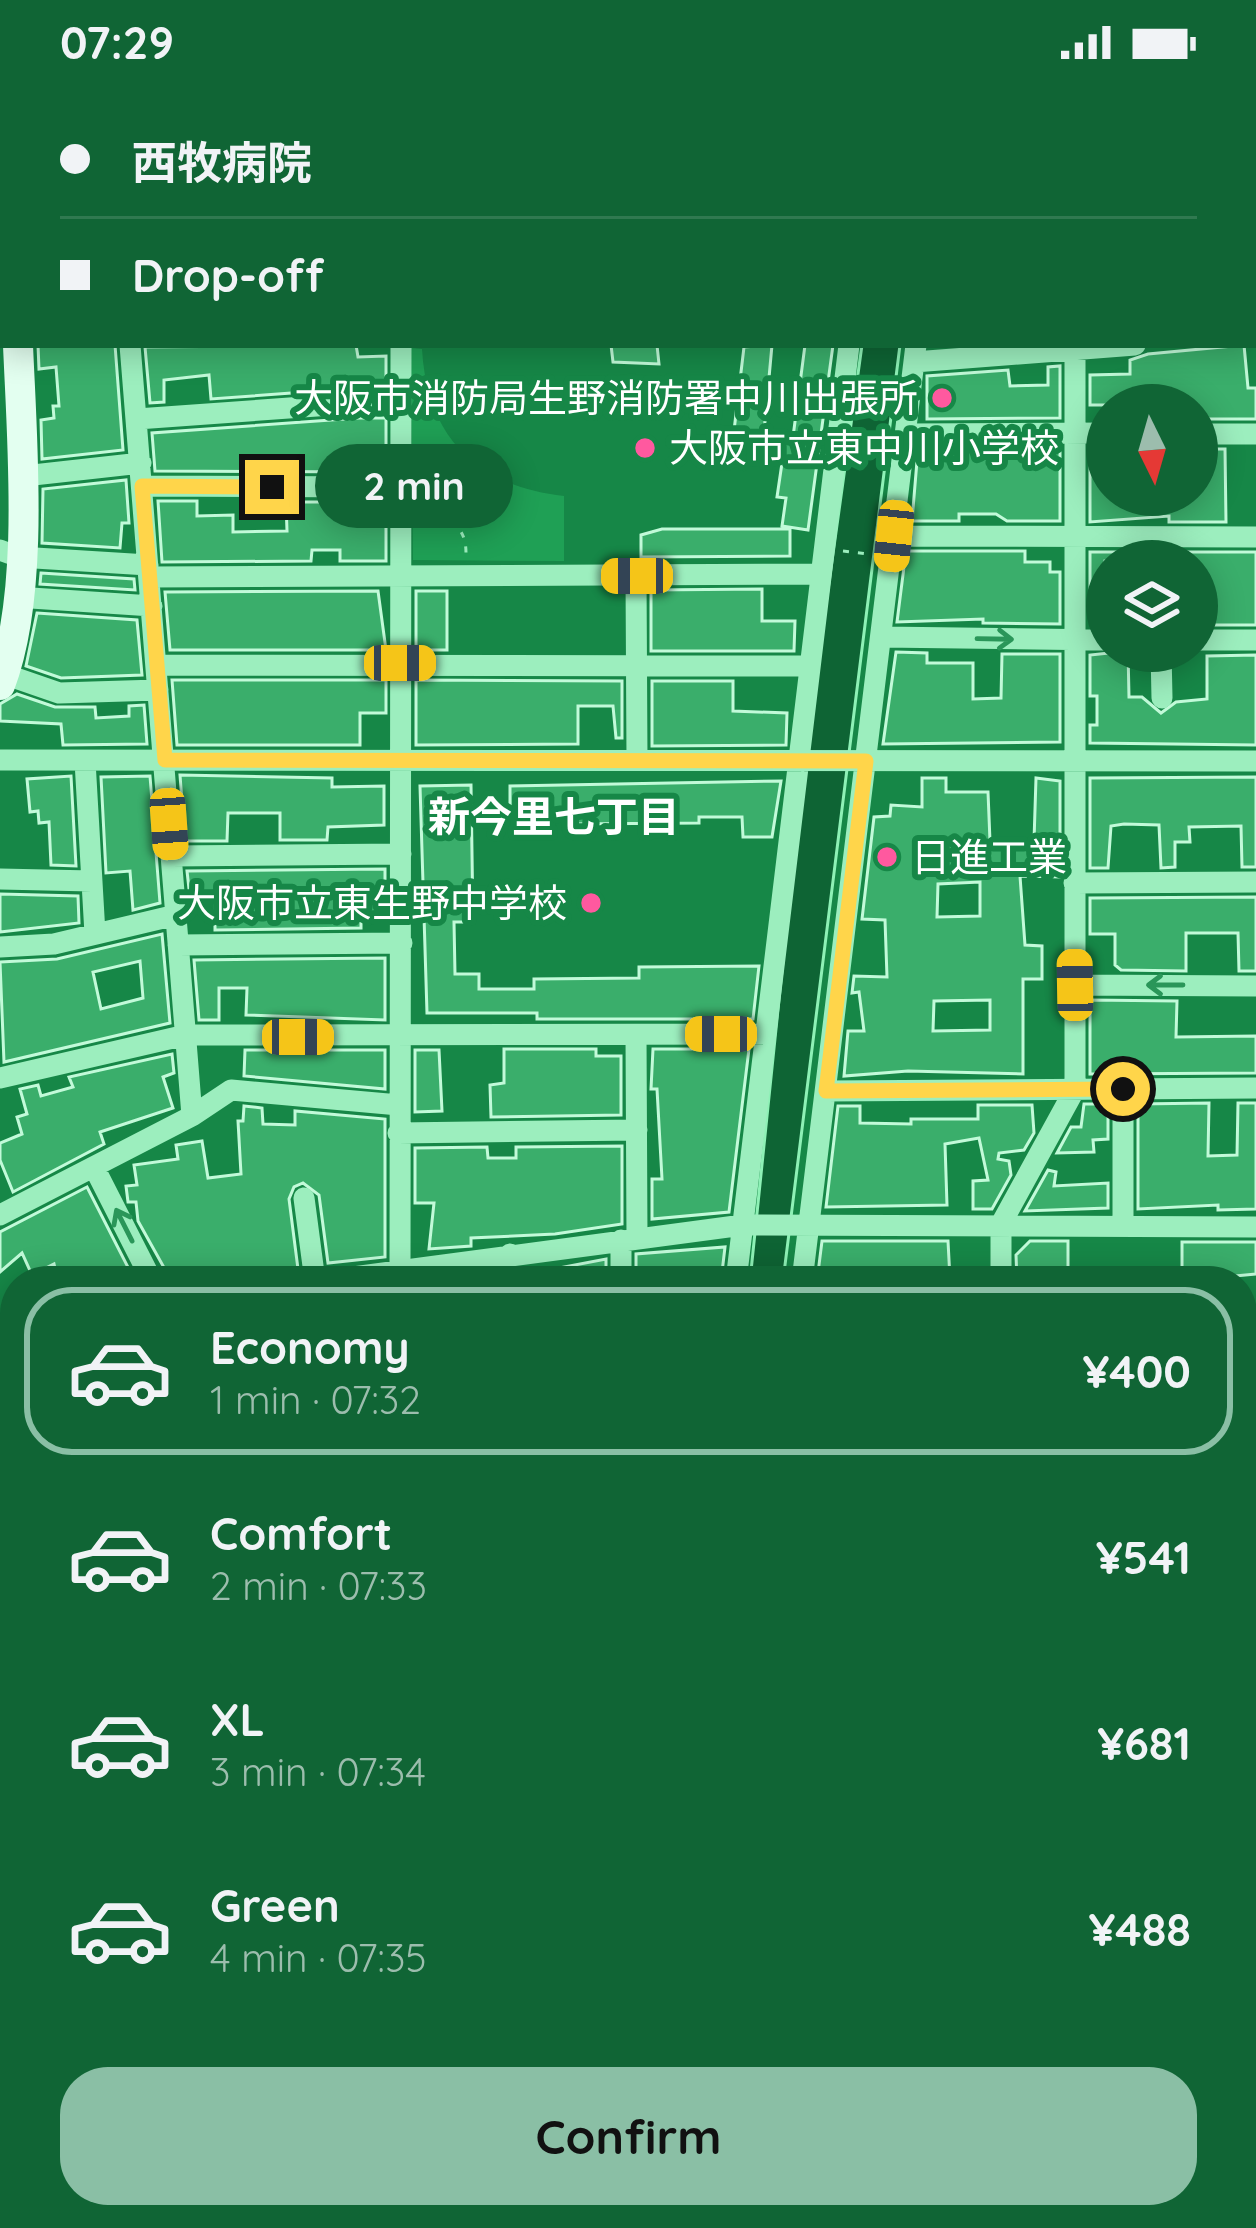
<!DOCTYPE html>
<meta charset="utf-8">
<style>
:root{--surface:#106535;--page:#196b3d;--text:#f1f3f6;--muted:#9cbdad;--line:#307950;--accent:#8abfa5}
body{margin:0;font-family:Quicksand,"Noto Sans JP",sans-serif;background:var(--page);color:var(--text);height:100vh;display:flex;flex-direction:column;font-size:45px;white-space:nowrap}
*{box-sizing:border-box;margin:0}
p{font-size:39px;color:var(--muted)}
.icon{flex:none;width:66px;height:66px;fill:none;stroke:currentColor;stroke-width:2;stroke-linecap:round;stroke-linejoin:round}
.map{position:relative;flex:1;overflow:hidden}
.details{position:absolute;left:0px;top:1182px;width:1257px;height:963px;display:flex;flex-direction:column;background:var(--surface);border-radius:48px 48px 0 0;box-shadow:0 6px 30px #0003}
.details>*{flex:none}
.hud{position:absolute;left:0px;top:0px;width:1257px;height:264px;box-shadow:0 6px 30px #0003;display:grid;align-content:center;height:264px;padding:0 60px;background:var(--surface)}
.needle{width:78px;rotate:175deg}
.tools{position:absolute;left:1086px;top:300px;display:grid;gap:24px}
.tools a{display:grid;place-items:center;width:132px;height:132px;border-radius:50%;background:var(--surface);box-shadow:0 6px 30px #0003;font-size:60px}
.end{position:absolute;width:54px;height:54px;margin:-27px;border:15px solid #ffd54a;background:#111;box-shadow:0 0 0 6px #111}
.from{border-radius:50%}
.bubble{position:absolute;height:84px;border-radius:42px;background:var(--surface);box-shadow:0 6px 30px #0003;font-size:39px;font-weight:800;line-height:84px;text-align:center}
.car{position:absolute;width:36px;height:72px;margin:-36px -18px;border-radius:15px;box-shadow:0 0 9px 3px #0007;background:linear-gradient(#f5c518 24%,#345 0 40%,#f5c518 0 76%,#345 0 86%,#f5c518 0)}
.hud b{display:flex;align-items:center;gap:42px;height:114px;font-size:45px}
.hud b+b{border-top:3px solid var(--line)}
.hud i{width:30px;height:30px;background:var(--text)}
ul{padding:21px 0 0;list-style:none}
li{display:flex;align-items:center;gap:36px;height:168px;margin:0 24px 18px;padding:0 36px;border:6px solid transparent;border-radius:48px}
li div{flex:1}
li b{display:block;font-size:45px}
li em{font-style:normal;font-weight:800}
li.on{border-color:var(--accent)}
li>.icon{width:108px;height:108px;stroke-width:1.5}
.button{display:flex;gap:24px;margin-top:auto;padding:24px 60px}
.button a{flex:1;height:138px;border-radius:48px;background:var(--accent);color:#111;font-size:48px;font-weight:800;line-height:138px;text-align:center}
.status{display:flex;justify-content:space-between;align-items:center;height:84px;padding:0 60px;background:var(--surface);direction:ltr}
.status svg{height:33px;fill:currentColor}
.map>svg:first-child{display:block}
.green{fill:#1fa055}
.water{fill:#0e6434;stroke:#8ef1b6;stroke-width:3}
.building{fill:#3aae6b;stroke:#c2fad9;stroke-width:3;fill-rule:evenodd}
.lines{fill:none;stroke-linecap:round;stroke-linejoin:round}
.path{stroke:#9ceebe;stroke-width:3;stroke-dasharray:6 9;stroke-linecap:butt}
.minor{stroke:#9ceebe;stroke-width:21}
.major{stroke:#e3fff0;stroke-width:30}
.rail-casing{stroke:#fff;stroke-width:10}
.rail{stroke:#168747;stroke-width:6;stroke-dasharray:18;stroke-linecap:butt}
.oneway{stroke:#2a9659}
.route{stroke:#ffd54a;stroke-width:15}
.poi-dot{fill:#ff599f;stroke:#168747;stroke-width:4.5}
.labels{text-anchor:middle;stroke-width:12;stroke-linejoin:round;paint-order:stroke}
.poi-label{font-size:39px;fill:#fff;stroke:#168747;text-anchor:end}
.neighbourhood-label{font-size:42px;font-weight:bold;fill:#fff;stroke:#168747}
</style>
<div class="status"><b>07:29</b><svg viewBox="0 0 49 12"><path d="M0 12V9h3v3zM5 12V6h3v6zM10 12V3h3v9zM15 12V0h3v12zM26 1h20v11H26zM47 4h2v5h-2z"/></svg></div>
<div class="map">
<svg width="1256" height="2144" viewBox="0 0 1256 2144">
<rect width="100%" height="100%" fill="#168747"/>
<path class="green" d="M411,264L422,265C427,354 477,402 564,412V477L413,476Z"/>
<path class="water" d="M862,261H900L783,1197H750L802,693Z"/>
<path class="building" d="M38,261H115L123,366L42,375L41,336L54,334L53,322H59L56,283L39,285Z
M356,261L358,273L386,272V302L211,315L209,291L164,296V318L150,319L145,263Z
M611,261H657L659,280L613,278Z
M772,261L763,359L733,355L744,263Z
M805,261H833L808,446L782,442L786,414L777,413L786,352L793,353Z
M1244,261L1248,304H1256V335H1197V321H1090V291L1130,290V276L1148,270Z
M1060,282V334L927,335V292L1008,286L1010,302L1048,301V283Z
M359,334H386V388L155,387L152,349Z
M1021,364H1060V437H1007L996,430H959V437H912L918,365Z
M1090,364H1107V411H1197L1199,365H1225L1226,438H1169V432L1090,438Z
M126,396L129,439H122L120,464L42,459L43,405Z
M158,417H197V432L233,431V448L287,447L286,418H386V477H340V466H312L311,477L162,478Z
M662,445H790V472L641,473V451Z
M906,467H1025V478H1050V488H1060V540L983,539V535L897,538Z
M1090,468H1117V477H1105L1104,536L1090,535Z
M1169,468H1256V541H1197V477H1169Z
M41,489L134,495L135,506L40,500Z
M762,505V537H795L794,567H651V506Z
M378,507L386,566H170L165,508Z
M416,507H447V566H416Z
M37,529L137,536L142,591L61,594L26,582Z
M1128,567L1129,613H1142L1161,629L1176,618L1207,615V572L1256,571V661L1090,659V641H1097V612H1090V571Z
M896,568L927,569V579H973V615L1001,614L1002,570H1060V658L883,660Z
M172,596H386V629H360V661H177Z
M416,596L622,597V654H616L613,622H578V660L416,661Z
M652,597H733V627L787,629L786,661L652,662Z
M17,610L55,623H95L96,634L129,632V622L144,621L147,660L63,661L61,640L0,637V620Z
M180,691L332,694V703L384,702V741L328,743L327,756H280V729H228L227,757H185Z
M71,692L76,782L51,781L49,738L39,739L38,727L30,728L27,695Z
M150,692L160,819L133,826L130,787L106,789L101,693Z
M1256,693V783H1242L1241,742L1189,743L1190,758H1175V783L1161,784L1159,741L1124,740L1111,742L1108,784H1090V694Z
M922,694H946V708H988L990,757H1034L1036,694L1060,697V793L1020,792L1025,861L1042,862V895H1023V990L908,987L844,992L848,947H864L859,908L852,909L854,892L887,893L885,836L862,835L874,733L890,732L891,721L922,723ZM980,798V832L937,833L938,800ZM990,916V946L933,947L934,917Z
M781,697L772,753H743L742,733H699V739L570,740V732L510,733V702Z
M471,701L473,838H454L455,890H479V905H534V895L639,894V883L759,882L753,935H537V929H427L420,702Z
M385,785V832L361,833V844L215,846V814H190L187,787Z
M0,810L78,812L79,839L0,848Z
M1256,813V887H1239L1238,849H1186V887L1121,886L1115,881V850H1090V814Z
M162,850L170,939L4,978L0,878L57,875ZM140,877L143,914L101,925L93,888Z
M385,874V936L246,931L247,904H219V936H199L194,876Z
M1090,916L1177,917L1176,953L1256,952V989L1090,990Z
M504,965H596V972H621V1031L491,1033L490,1001L504,999Z
M653,965H749L729,1128L652,1135V1095H662L657,1005H651Z
M245,966H385V1005L244,992Z
M415,966H439L442,1027L415,1028Z
M172,970L174,989L163,993L173,1024L100,1048L104,1060L13,1108L0,1076V1059L22,1050L17,1033L27,1030L20,1005L38,1001L41,1012L73,1003L69,993Z
M1209,1019L1208,1072L1237,1071L1238,1019H1256V1125L1218,1126V1121L1138,1125V1020Z
M1084,1020H1108V1055L1093,1056L1094,1068L1057,1069L1071,1043H1081Z
M978,1021H1032L1034,1049L1024,1066L999,1069L998,1075L1009,1077L1011,1091L992,1125H973V1097L988,1096L979,1054L945,1060L947,1121L826,1123L838,1022H860V1039L911,1040V1035H978Z
M244,1022L262,1024L263,1040L295,1041V1027L385,1035V1173L328,1179L319,1111L303,1099L294,1103L289,1115L298,1185L207,1197H191L190,1186L167,1189L138,1137L136,1118H128L126,1102L137,1101L134,1081L178,1075L176,1061L202,1057L208,1094L241,1090L238,1037H243Z
M622,1062V1140L555,1150L471,1154V1162L429,1165L434,1119H415V1064L487,1063L488,1074H516V1063Z
M1048,1086L1056,1088L1054,1102L1108,1099V1124L1025,1127Z
M87,1103L135,1197H58L54,1180L32,1191L22,1169L0,1188V1148Z
M822,1157H948L950,1195L817,1197Z
M1030,1157H1068V1197H1017L1016,1171Z
M1182,1158H1256V1190L1182,1197Z
M725,1163L721,1197H636V1170Z
M606,1175V1197H538V1188Z
M1242,1304H1256V1417H1242Z
M15,1411V1480L0,1478V1414Z
M1242,1447H1256V1559H1242Z
M1242,1589H1256V1709H1242Z
M15,1646V1771L4,1772L0,1656Z
M1242,1739H1256V1851H1242Z
M725,2130H912V2144H724Z
M1009,2130H1101L1102,2144H1009Z
M1158,2130H1230V2144H1158Z"/>
<g class="lines">
<path class="path" d="M422,431C448,431 466,441 466,469
M843,467L869,470
M653,2144L654,2130"/>
<path class="minor" d="M15,0V3
M264,0V3
M291,0V3
M424,0L425,3
M756,0V3
M956,0V3
M535,3L536,0
M670,3V0
M882,3V0
M0,15H3
M1254,36L1256,35
M0,62L3,61
M1254,138L1256,137
M0,155H3
M0,233L3,232
M1254,251H1256
M914,278L1135,261
M137,335L401,316
M906,350L1107,349
M1197,350H1256
M24,392L141,379
M142,402L401,403
M894,452L1256,453
M0,466L19,473L148,481
M636,492L637,676
M149,493L817,490
M16,513L152,522
M883,553L1107,556
M1197,556H1256
M1161,567L1162,614
M156,581L808,582
M4,590L59,609L158,606
M0,676L1256,677
M85,677L95,850
M171,772L401,770
M0,795L92,797
M1074,799L1256,798
M178,861L402,859
M0,863L54,860L176,831
M1075,901L1256,902
M636,951L637,1154
M0,994L186,951L764,950
M1123,1005V1141
M826,1007L1256,1004
M192,1032L231,1006L399,1021
M398,1049L637,1046
M95,1085L152,1197
M304,1114L315,1197
M0,1131L192,1032L130,261
M510,1170L511,1197
M400,1196L401,261
M323,1197L743,1141L1256,1143
M621,1197V1156
M736,1197L849,261
M802,1197L916,261
M1001,1197V1140L1075,1005V261
M0,1254L15,1251
M1242,1289H1256
M0,1316L15,1333
M0,1399L15,1396
M1242,1432H1256
M1242,1574H1256
M0,1641L15,1619
M1242,1724H1256
M1242,1866H1256
M0,1868L13,2020L15,2144
M1242,2005H1256
M445,2130L452,2144
M927,2130V2144
M1116,2130L1117,2144
M330,2144L331,2130
M597,2144V2130
M709,2144L710,2130
M1245,2144V2115"/>
<path class="major" d="M119,3L121,0
M0,601C35,510 22,358 18,261"/>
<defs>
<path id="rail" d="M1242,2032L1256,2033
M0,2036H15
M0,2056H15
M1242,2058H1256"/>
</defs>
<use href="#rail" class="rail-casing"/>
<use href="#rail" class="rail"/>
</g>
<defs><path id="oneway-shaft" d="M-6 0H5M1.5-3L5.5 0L1.5 3" fill="none" stroke-width="1.6" stroke-linecap="round" stroke-linejoin="round" transform="scale(3)"/></defs>
<g class="oneway">
<use href="#oneway-shaft" transform="translate(995 555) rotate(1)"/>
<use href="#oneway-shaft" transform="translate(1165 901) rotate(-180)"/>
<use href="#oneway-shaft" transform="translate(124 1141) rotate(-117)"/>
</g>
<g class="lines">
<path class="route" d="M272,403L142,402L165,676L866,677L826,1007L1123,1005"/>
</g>
<g class="poi-dot">
<circle cx="942" cy="314" r="12"/>
<circle cx="645" cy="364" r="12"/>
<circle cx="887" cy="773" r="12"/>
<circle cx="591" cy="819" r="12"/>
</g>
<g class="labels">
<g class="poi-label">
<text x="918" y="328">大阪市消防局生野消防署中川出張所</text>
<text x="669" y="378" text-anchor="start">大阪市立東中川小学校</text>
<text x="911" y="787" text-anchor="start">日進工業</text>
<text x="567" y="833">大阪市立東生野中学校</text>
</g>
<g class="neighbourhood-label">
<text x="554" y="748">新今里七丁目</text>
</g>
</g>
</svg>
<div class="tools">
<a><svg class="needle" viewBox="-14 -14 28 28"><path d="M0-13l5 13h-10z" fill="#e53935"/><path d="M0 13l5-13h-10z" fill="#9cbdad"/></svg></a>
<a><svg class="icon" aria-label="layers" viewBox="0 0 24 24"><path d="M12 4l9 5-9 5-9-5zM3 14l9 5 9-5"/></svg></a>
</div>
<i class="end from" style="left:1123px;top:1005px"></i>
<i class="end" style="left:272px;top:403px"></i>
<div class="bubble" style="left:315px;top:360px;width:198px">2 min</div>
<i class="car" style="left:894px;top:452px;rotate:186deg"></i>
<i class="car" style="left:637px;top:492px;rotate:270deg"></i>
<i class="car" style="left:400px;top:579px;rotate:90deg"></i>
<i class="car" style="left:169px;top:740px;rotate:176deg"></i>
<i class="car" style="left:1075px;top:901px;rotate:359deg"></i>
<i class="car" style="left:721px;top:950px;rotate:270deg"></i>
<i class="car" style="left:298px;top:953px;rotate:90deg"></i>
<div class="hud">
<b><i class="from"></i>西牧病院</b>
<b><i></i>Drop-off</b>
</div>
<section class="details">
<ul>
<li class="on"><svg class="icon" aria-label="car" viewBox="0 0 24 24"><path d="M5 17H2v-5l4-1 3-4h7l3 4 3 1v5h-3M9 17h6M6 11h13"/><circle cx="7" cy="17" r="2"/><circle cx="17" cy="17" r="2"/></svg><div><b>Economy</b><p>1 min · 07:32</p></div><em>¥400</em></li>
<li><svg class="icon" aria-label="car" viewBox="0 0 24 24"><path d="M5 17H2v-5l4-1 3-4h7l3 4 3 1v5h-3M9 17h6M6 11h13"/><circle cx="7" cy="17" r="2"/><circle cx="17" cy="17" r="2"/></svg><div><b>Comfort</b><p>2 min · 07:33</p></div><em>¥541</em></li>
<li><svg class="icon" aria-label="car" viewBox="0 0 24 24"><path d="M5 17H2v-5l4-1 3-4h7l3 4 3 1v5h-3M9 17h6M6 11h13"/><circle cx="7" cy="17" r="2"/><circle cx="17" cy="17" r="2"/></svg><div><b>XL</b><p>3 min · 07:34</p></div><em>¥681</em></li>
<li><svg class="icon" aria-label="car" viewBox="0 0 24 24"><path d="M5 17H2v-5l4-1 3-4h7l3 4 3 1v5h-3M9 17h6M6 11h13"/><circle cx="7" cy="17" r="2"/><circle cx="17" cy="17" r="2"/></svg><div><b>Green</b><p>4 min · 07:35</p></div><em>¥488</em></li>
</ul>
<div class="button"><a>Confirm</a></div>
</section>
</div>
